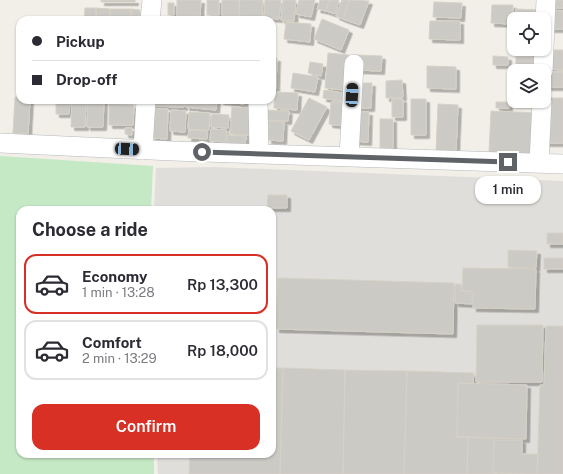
<!DOCTYPE html>
<meta charset="utf-8">
<style>
:root{--surface:#fff;--page:#f2f2f3;--text:#2b2b33;--muted:#7c7c81;--line:#e1e1e2;--accent:#d93025}
body{margin:0;font-family:"Public Sans",sans-serif;background:var(--page);color:var(--text);height:100vh;display:flex;flex-direction:column;font-size:15px;white-space:nowrap}
*{box-sizing:border-box;margin:0}
p{font-size:13px;color:var(--muted)}
.icon{flex:none;width:22px;height:22px;fill:none;stroke:currentColor;stroke-width:2;stroke-linecap:round;stroke-linejoin:round}
.map{position:relative;flex:1;overflow:hidden}
.drawer{position:absolute;left:16px;top:206px;width:260px;height:252px;display:flex;flex-direction:column;background:var(--surface);border-radius:12px;box-shadow:0 1px 3px #0004}
.drawer>*{flex:none}
.top-card{position:absolute;left:16px;top:16px;width:260px;height:88px;border-radius:12px;box-shadow:0 1px 3px #0004;display:grid;align-content:center;height:88px;padding:0 16px;background:var(--surface)}
.controls{position:absolute;left:507px;top:12px;display:grid;gap:8px}
.controls a{display:grid;place-items:center;width:44px;height:44px;border-radius:8px;background:var(--surface);box-shadow:0 1px 3px #0004;font-size:20px}
.end{position:absolute;width:18px;height:18px;margin:-9px;border:5px solid #5f6368;background:#fff;box-shadow:0 0 0 2px #fff}
.from{border-radius:50%}
.bubble{position:absolute;height:28px;border-radius:12px;background:var(--surface);box-shadow:0 1px 3px #0004;font-size:13px;font-weight:600;line-height:28px;text-align:center}
.car{position:absolute;width:12px;height:24px;margin:-12px -6px;border-radius:5px;box-shadow:0 0 3px 1px #0007;background:linear-gradient(#222 24%,#8ab4d8 0 40%,#222 0 76%,#8ab4d8 0 86%,#222 0)}
.top-card b{display:flex;align-items:center;gap:14px;height:38px;font-size:15px}
.top-card b+b{border-top:1px solid var(--line)}
.top-card i{width:10px;height:10px;background:var(--text)}
ul{padding:0;list-style:none}
li{display:flex;align-items:center;gap:12px;height:60px;margin:0 8px 6px;padding:0 8px;border:2px solid var(--line);border-radius:12px}
li div{flex:1}
li b{display:block;font-size:15px}
li em{font-style:normal;font-weight:600}
li.selected{border-color:var(--accent)}
li>.icon{width:36px;height:36px;stroke-width:1.5}
h2{padding:0 16px;font-size:18px;line-height:48px}
.action{display:flex;gap:8px;margin-top:auto;padding:8px 16px}
.action a{flex:1;height:46px;border-radius:12px;background:var(--accent);color:#fff;font-size:16px;font-weight:600;line-height:46px;text-align:center}
.map>svg:first-child{display:block}
.industrial{fill:#e0deda}
.green{fill:#c5e8c5}
.building{fill:#cccac5;stroke:#d6d1c6;filter:url(#shadow)}
.lines{fill:none;stroke-linecap:round;stroke-linejoin:round}
.minor-casing{stroke:#b5b8bc;stroke-width:20}
.minor{stroke:#fff;stroke-width:19}
.route{stroke:#5f6368;stroke-width:5}
</style>
<div class="map">
<svg width="563" height="474" viewBox="0 0 563 474">
<defs>
<filter id="shadow"><feDropShadow dx="3.5" dy="3.5" stdDeviation="0" flood-color="#0004"/></filter>
</defs>
<rect width="100%" height="100%" fill="#f1efe8"/>
<path class="industrial" d="M214,167L563,181V474H158L157,454H272V210H154L156,168Z"/>
<path class="green" d="M0,156L153,166L151,210H20V454H154V474H0Z"/>
<path class="building" d="M101,0H135V2H101Z
M177,0H201L200,16H177Z
M207,0H219V15H207Z
M222,0H239V16H222Z
M240,0H263L262,18L239,16Z
M265,0H281L279,19L264,18Z
M283,0H296L294,21L281,20Z
M299,0H315L311,17L296,14Z
M320,0H329L326,11L317,9Z
M329,0H339L335,14L326,11Z
M342,0H350L343,19L336,16Z
M350,0L369,1L360,25L343,19Z
M549,0H563V8H549Z
M434,2L462,3L461,18L433,17Z
M168,3H174V15H168Z
M492,5H513L512,24L491,23Z
M85,8H96V20H84Z
M96,8L110,9V20H96Z
M110,9H131V20H110Z
M131,9L140,10V20H131Z
M516,9L541,10V19H515Z
M551,10L563,11V29H550Z
M322,19L349,30L341,50L314,39Z
M430,21H460V40L429,39Z
M286,22L311,24L310,42L284,39Z
M511,38H514V49H539L538,53L511,52Z
M548,50H563V70L547,69Z
M328,53L349,55L345,90L325,88Z
M357,55L382,56L381,71L357,70Z
M493,56L508,57V65H493Z
M516,57H539L538,71H516Z
M272,58H277L276,89H272Z
M310,62L323,64L321,76L308,73Z
M427,66L456,67V89L427,88Z
M548,72H563V87H548Z
M293,73L318,77L315,92L291,88Z
M511,76H514V92H511Z
M402,80L403,97L386,98V81Z
M355,83H372L371,108H354Z
M324,90L348,94L346,102L323,98Z
M275,92L298,93L297,110L274,108Z
M512,94H514V101H540V104H512Z
M15,97H20V100H30L28,134L13,133Z
M309,98L327,107L309,140L291,131Z
M544,98H563V143H543Z
M392,99H403V117H392Z
M411,99H426V135H411Z
M56,100H70L69,114H56Z
M72,100H86L85,127H71Z
M88,100H104L103,127H87Z
M150,100H184V107L150,106Z
M187,100H217L216,110L186,107Z
M220,100H245L244,104L220,101Z
M331,102L346,103L344,126L329,124Z
M496,102H509V108H496Z
M109,104L134,105L133,125H109Z
M438,104L458,105L456,151H436Z
M232,107L251,108L250,135L230,134Z
M152,109H168L167,139L152,138Z
M171,110L186,111L185,132L170,131Z
M265,110L289,111L288,121L264,120Z
M491,111L538,113L536,154L489,152Z
M189,112L210,113L209,130L188,129Z
M354,112H369L368,142L353,141Z
M212,114L229,115L228,128L211,127Z
M380,119H393V148H380Z
M269,121L284,122L283,141L268,140Z
M125,128H132V135L125,134Z
M211,129L226,130V142L210,141Z
M189,130L207,131V139L188,138Z
M227,135L246,136L245,144L227,143Z
M268,195H287V208H267Z
M547,233H563V244H547Z
M508,250L537,251L536,268L508,267Z
M544,258H563V269H544Z
M463,268L536,269L535,309L473,308V291H462Z
M278,278L454,283L453,334L276,329Z
M455,284H461V291L472,292V304L455,303Z
M477,325H543L542,382H476Z
M546,326H563V474H537L540,385H544Z
M272,368H283L280,474H189L190,454H272Z
M283,368L345,370L343,474H280Z
M345,370L407,371L404,474H343Z
M407,371L474,373L473,384L458,383L457,437H468L467,474H404Z
M458,383L527,385L526,439L457,437Z
M468,437L494,438L493,473L497,474H467Z
M494,440H522V454H538L537,474L493,473Z"/>
<g class="lines">
<defs>
<path id="minor" d="M150,20L152,0
M543,71L546,0
M258,100L259,154
M0,143L173,151L563,164
M143,150L146,100
M349,157L354,64
M539,163L542,101"/>
</defs>
<use href="#minor" class="minor-casing"/>
<use href="#minor" class="minor"/>
</g>
<g class="lines">
<path class="route" d="M202,152L508,162"/>
</g>
</svg>
<div class="controls">
<a><svg class="icon" aria-label="locate" viewBox="0 0 24 24"><circle cx="12" cy="12" r="6"/><path d="M12 2v4M12 18v4M2 12h4M18 12h4"/></svg></a>
<a><svg class="icon" aria-label="layers" viewBox="0 0 24 24"><path d="M12 4l9 5-9 5-9-5zM3 14l9 5 9-5"/></svg></a>
</div>
<i class="end from" style="left:202px;top:152px"></i>
<i class="end" style="left:508px;top:162px"></i>
<div class="bubble" style="left:475px;top:176px;width:66px">1 min</div>
<i class="car" style="left:352px;top:95px;rotate:3deg"></i>
<i class="car" style="left:127px;top:149px;rotate:93deg"></i>
<div class="top-card">
<b><i class="from"></i>Pickup</b>
<b><i></i>Drop-off</b>
</div>
<section class="drawer">
<h2>Choose a ride</h2>
<ul>
<li class="selected"><svg class="icon" aria-label="car" viewBox="0 0 24 24"><path d="M5 17H2v-5l4-1 3-4h7l3 4 3 1v5h-3M9 17h6M6 11h13"/><circle cx="7" cy="17" r="2"/><circle cx="17" cy="17" r="2"/></svg><div><b>Economy</b><p>1 min · 13:28</p></div><em>Rp 13,300</em></li>
<li><svg class="icon" aria-label="car" viewBox="0 0 24 24"><path d="M5 17H2v-5l4-1 3-4h7l3 4 3 1v5h-3M9 17h6M6 11h13"/><circle cx="7" cy="17" r="2"/><circle cx="17" cy="17" r="2"/></svg><div><b>Comfort</b><p>2 min · 13:29</p></div><em>Rp 18,000</em></li>
</ul>
<div class="action"><a>Confirm</a></div>
</section>
</div>
